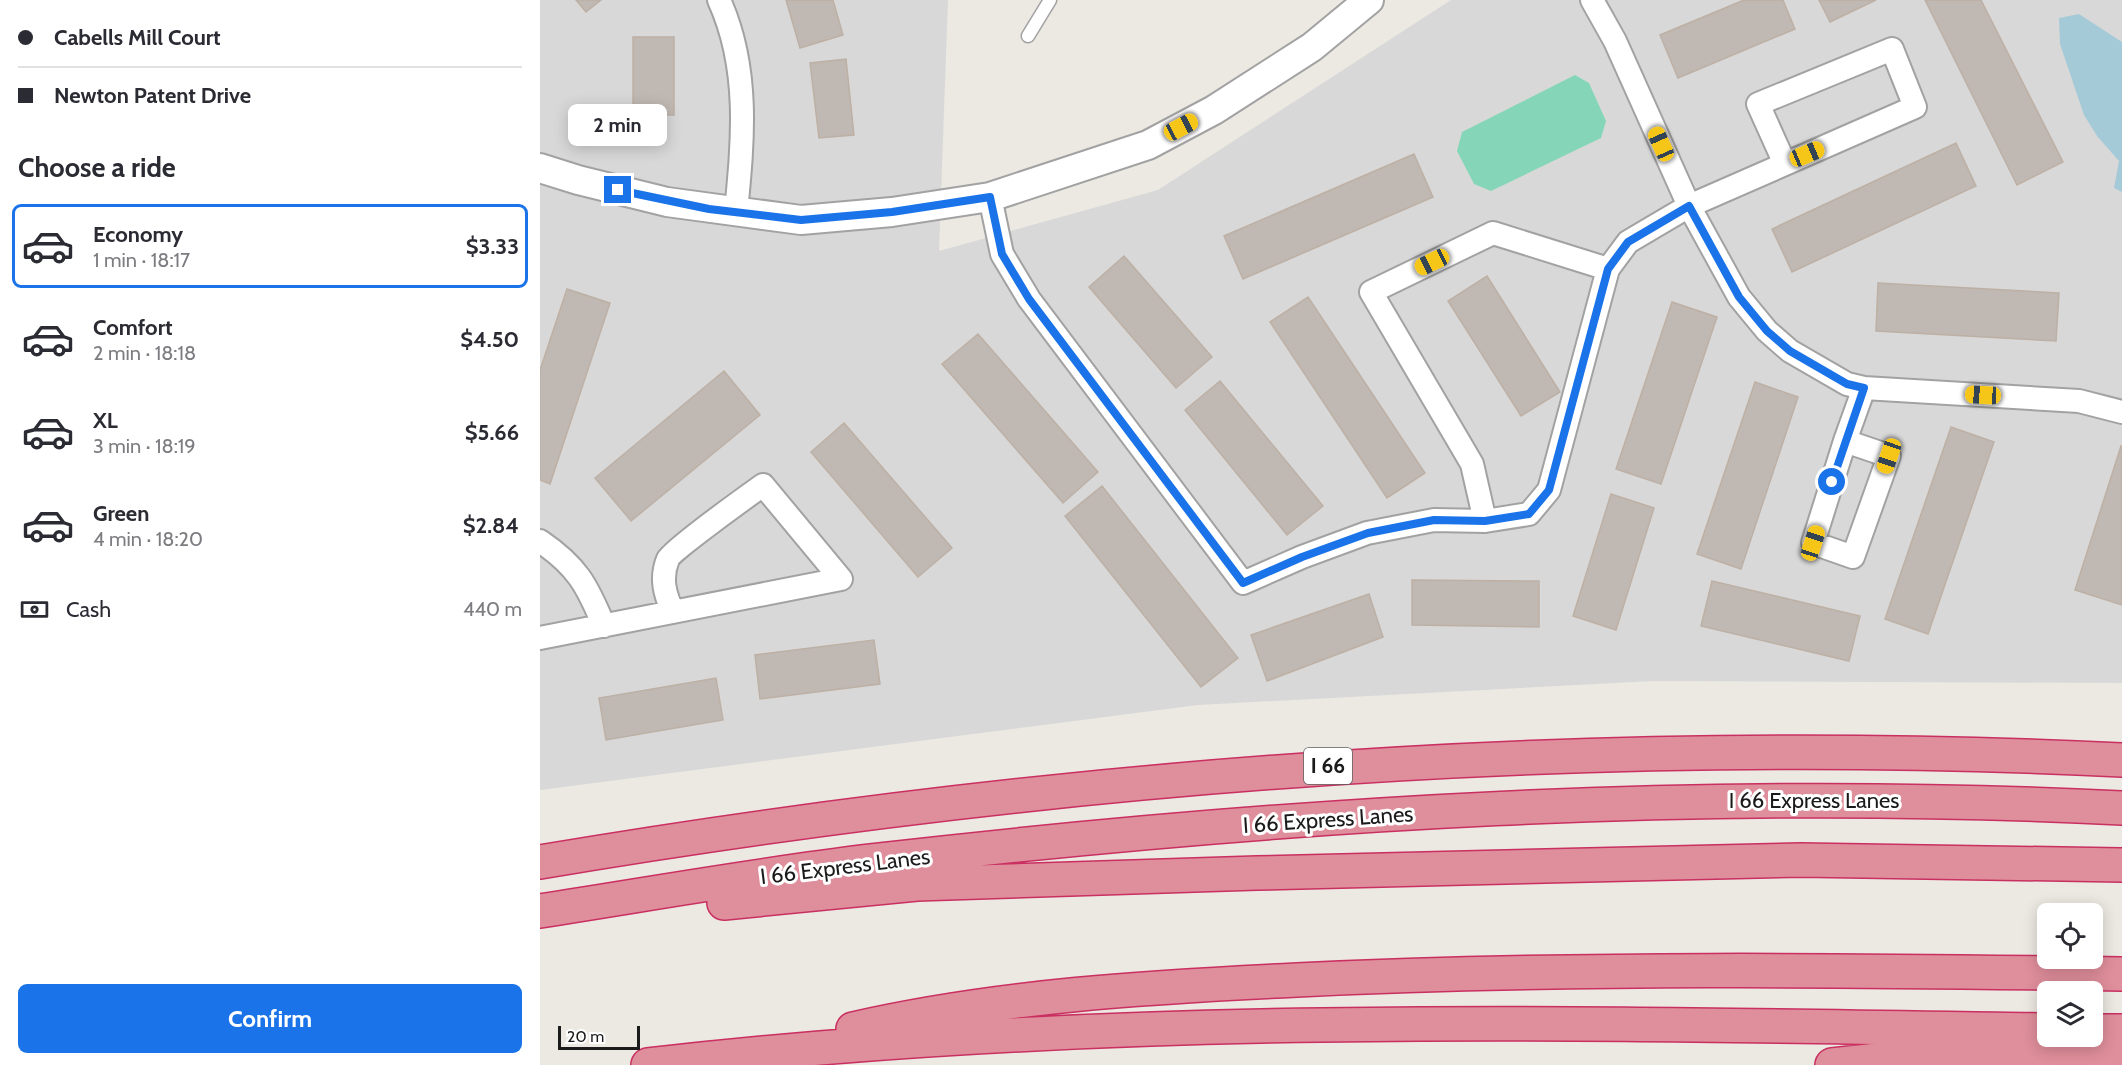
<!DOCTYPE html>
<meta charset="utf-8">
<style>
:root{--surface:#fff;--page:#f7f7f7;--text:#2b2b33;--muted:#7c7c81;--line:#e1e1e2;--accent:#1a73e8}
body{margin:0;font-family:Cabin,sans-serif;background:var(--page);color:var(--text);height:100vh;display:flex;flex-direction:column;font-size:22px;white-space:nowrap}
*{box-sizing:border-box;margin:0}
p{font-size:20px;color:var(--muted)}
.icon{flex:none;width:33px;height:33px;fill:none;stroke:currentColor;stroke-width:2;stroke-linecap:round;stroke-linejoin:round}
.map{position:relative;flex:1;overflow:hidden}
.drawer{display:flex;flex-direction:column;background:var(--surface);width:540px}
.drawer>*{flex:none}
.top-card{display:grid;align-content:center;height:132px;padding:0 18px;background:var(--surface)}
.fabs{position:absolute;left:1497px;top:903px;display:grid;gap:12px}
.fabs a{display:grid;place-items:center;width:66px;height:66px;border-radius:9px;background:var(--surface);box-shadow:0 3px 15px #0003;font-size:30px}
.scale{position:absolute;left:18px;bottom:15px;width:82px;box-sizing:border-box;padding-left:6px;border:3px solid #1b1b1b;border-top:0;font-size:16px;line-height:21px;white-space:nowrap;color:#1b1b1b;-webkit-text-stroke:4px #fff;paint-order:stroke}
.end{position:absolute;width:27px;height:27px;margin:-14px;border:8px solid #1a73e8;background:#fff;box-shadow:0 0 0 3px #fff}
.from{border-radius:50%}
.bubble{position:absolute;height:42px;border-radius:9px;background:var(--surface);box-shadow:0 3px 15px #0003;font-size:20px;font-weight:700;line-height:42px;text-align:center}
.car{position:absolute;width:18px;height:36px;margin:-18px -9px;border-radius:8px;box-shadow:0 0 4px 2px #0007;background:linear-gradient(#f5c518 24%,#345 0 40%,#f5c518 0 76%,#345 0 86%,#f5c518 0)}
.top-card b{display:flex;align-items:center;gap:21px;height:57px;font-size:22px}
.top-card b+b{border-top:2px solid var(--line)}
.top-card i{width:15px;height:15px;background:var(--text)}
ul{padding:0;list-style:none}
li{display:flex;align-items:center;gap:18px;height:84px;margin:0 12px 9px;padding:0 6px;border:3px solid transparent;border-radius:9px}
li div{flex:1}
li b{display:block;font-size:22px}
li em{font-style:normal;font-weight:700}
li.selected{border-color:var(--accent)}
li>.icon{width:54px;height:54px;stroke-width:1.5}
h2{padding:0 18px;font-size:27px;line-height:72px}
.pay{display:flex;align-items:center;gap:15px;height:66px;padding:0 18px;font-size:22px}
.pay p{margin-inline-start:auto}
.action{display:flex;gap:12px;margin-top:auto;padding:12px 18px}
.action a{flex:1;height:69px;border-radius:9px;background:var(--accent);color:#fff;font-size:24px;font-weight:700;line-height:69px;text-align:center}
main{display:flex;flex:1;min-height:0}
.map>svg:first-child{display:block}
.residential{fill:#d9d8d8}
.pitch{fill:#85d6b9}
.water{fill:#a5cad7}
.building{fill:#c0b8b2;stroke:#bdb0a5;stroke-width:1.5}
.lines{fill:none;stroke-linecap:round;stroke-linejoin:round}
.service-casing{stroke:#a2a2a2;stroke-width:15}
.minor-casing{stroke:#a2a2a2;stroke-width:26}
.tertiary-casing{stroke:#a2a2a2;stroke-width:32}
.motorway-casing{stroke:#c93061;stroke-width:36}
.service{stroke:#fff;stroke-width:12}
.minor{stroke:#fff;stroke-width:22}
.tertiary{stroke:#fff;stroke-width:28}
.motorway{stroke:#df8e9b;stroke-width:33}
.route{stroke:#1a73e8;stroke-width:8}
.labels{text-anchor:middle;stroke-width:6;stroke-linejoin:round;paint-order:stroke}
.shield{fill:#fff;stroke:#5f5f5f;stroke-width:1.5}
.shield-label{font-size:21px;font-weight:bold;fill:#1b1b1b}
.street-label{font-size:22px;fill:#1b1b1b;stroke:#fff}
</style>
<main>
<section class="drawer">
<div class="top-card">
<b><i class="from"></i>Cabells Mill Court</b>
<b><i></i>Newton Patent Drive</b>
</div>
<h2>Choose a ride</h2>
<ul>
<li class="selected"><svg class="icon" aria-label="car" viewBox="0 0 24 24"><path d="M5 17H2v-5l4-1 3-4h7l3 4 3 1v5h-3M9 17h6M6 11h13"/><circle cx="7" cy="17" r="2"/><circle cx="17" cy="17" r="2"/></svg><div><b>Economy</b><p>1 min · 18:17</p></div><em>$3.33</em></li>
<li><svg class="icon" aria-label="car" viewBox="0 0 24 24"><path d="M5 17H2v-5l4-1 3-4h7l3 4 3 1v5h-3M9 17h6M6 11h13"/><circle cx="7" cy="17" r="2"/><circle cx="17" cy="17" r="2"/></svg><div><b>Comfort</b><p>2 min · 18:18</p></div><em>$4.50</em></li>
<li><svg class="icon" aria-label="car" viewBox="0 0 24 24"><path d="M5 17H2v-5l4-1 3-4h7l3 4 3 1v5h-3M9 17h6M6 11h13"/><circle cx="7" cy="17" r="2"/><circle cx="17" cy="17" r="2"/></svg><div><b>XL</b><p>3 min · 18:19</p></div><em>$5.66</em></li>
<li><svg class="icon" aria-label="car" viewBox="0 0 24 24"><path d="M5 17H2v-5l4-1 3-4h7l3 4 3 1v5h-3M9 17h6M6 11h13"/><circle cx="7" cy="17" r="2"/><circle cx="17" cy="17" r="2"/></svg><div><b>Green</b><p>4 min · 18:20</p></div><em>$2.84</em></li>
</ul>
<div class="pay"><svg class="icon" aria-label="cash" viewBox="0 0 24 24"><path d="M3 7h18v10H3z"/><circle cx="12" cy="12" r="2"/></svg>Cash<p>440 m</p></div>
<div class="action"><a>Confirm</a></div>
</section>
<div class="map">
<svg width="1582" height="1065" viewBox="0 0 1582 1065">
<rect width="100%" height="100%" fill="#ece9e2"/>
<path class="residential" d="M0,0H408L399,251L618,190L911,0H1582V683L1112,681L658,705L0,790Z"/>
<path class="pitch" d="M1035,75L1049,83L1066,121L1061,138L951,191L934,184L917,151L922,132Z"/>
<path class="water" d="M1539,14L1582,42V192L1574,188L1579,161L1557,136L1544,115L1520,44L1519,18Z"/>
<path class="building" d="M36,0H61L46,12Z
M246,0H293L303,35L260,48Z
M1204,0H1243L1255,29L1138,78L1120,35Z
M1279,0H1336L1290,22Z
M1385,0H1441L1523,162L1477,185Z
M93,37H134V115H93Z
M306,59L314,135L279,138L270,63Z
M1416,143L1436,186L1252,272L1232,229Z
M874,154L893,197L703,279L684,236Z
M584,256L672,357L636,388L549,287Z
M947,276L1020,392L981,416L908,301Z
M1338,283L1519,293L1516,341L1336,331Z
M27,289L70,303L10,484L0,480V370Z
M768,297L885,473L847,498L730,322Z
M1132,302L1177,317L1121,484L1076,469Z
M438,334L558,472L523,503L402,364Z
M184,371L220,415L91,521L55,478Z
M680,381L783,506L747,535L645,410Z
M1215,382L1258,397L1201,569L1157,554Z
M304,423L412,548L378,577L271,452Z
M1411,427L1454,442L1388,634L1345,619Z
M1581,446L1582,447V605L1535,590Z
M562,486L698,658L661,687L525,516Z
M1071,494L1114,508L1076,630L1033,616Z
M872,580L999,581V627L872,625Z
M1172,581L1320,616L1309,661L1161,626Z
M829,594L843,637L727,681L711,635Z
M334,640L340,684L220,699L215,655Z
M176,678L183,720L66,740L59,698Z"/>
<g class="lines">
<defs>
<path id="service" d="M488,36L510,0"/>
<path id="minor" d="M179,0C210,68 203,140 196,212
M1052,0L1075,41L1149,206L1199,297L1227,331L1250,351L1307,384L1324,388L1539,401L1582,412
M1352,49L1375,107L1245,164L1218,104Z
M450,197L462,254L489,299L703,583L762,557L827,533L894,520L945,521L989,514L1009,490L1068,269L1088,242L1115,226L1149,206L1245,164
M1305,441L1349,456L1313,557L1273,543Z
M1305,441L1324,388
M945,521L932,464L831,292L953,233L1068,269
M0,541C37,566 47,585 64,626
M0,638L301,579L223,485C209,495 132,550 128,559C120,578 125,595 133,612"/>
<path id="tertiary" d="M0,168L38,180L127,202L261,220L352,212L450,197L608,145L674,110L772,47L829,0"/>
<path id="motorway" d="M0,862C523,774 1052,734 1582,760
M184,903L377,884L717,873L1261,860L1582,865
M0,911C110,894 221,874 331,861C746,813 1165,787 1582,808
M313,1029C458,996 609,987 757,980C1032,967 1307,970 1582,974
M1552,1031H1582
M108,1065C573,1011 1041,1023 1508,1030
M1292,1065L1402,1053L1582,1055"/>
</defs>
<use href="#service" class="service-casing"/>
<use href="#minor" class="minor-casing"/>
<use href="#tertiary" class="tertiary-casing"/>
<use href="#motorway" class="motorway-casing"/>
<use href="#service" class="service"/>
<use href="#minor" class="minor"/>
<use href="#tertiary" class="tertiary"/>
<use href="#motorway" class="motorway"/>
</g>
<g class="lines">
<path class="route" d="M78,190L169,209L261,220L352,212L450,197L462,254L489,299L703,583L762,557L828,533L894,520L945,521L989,514L1009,490L1068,269L1088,242L1149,206L1199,297L1227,331L1250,351L1307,384L1324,388L1292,482"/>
</g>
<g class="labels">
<rect class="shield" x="764" y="748" width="48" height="36" rx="4.5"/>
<g class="shield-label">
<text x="788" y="773">I 66</text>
</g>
<g class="street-label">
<text x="1274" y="808">I 66 Express Lanes</text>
<text transform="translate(788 819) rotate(-4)" y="8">I 66 Express Lanes</text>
<text transform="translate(305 866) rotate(-7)" y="8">I 66 Express Lanes</text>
</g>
</g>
</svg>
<div class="fabs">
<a><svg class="icon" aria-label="locate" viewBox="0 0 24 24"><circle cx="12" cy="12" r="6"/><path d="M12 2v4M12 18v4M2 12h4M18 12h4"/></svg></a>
<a><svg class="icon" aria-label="layers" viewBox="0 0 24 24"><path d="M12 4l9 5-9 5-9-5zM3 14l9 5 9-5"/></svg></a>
</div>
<div class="scale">20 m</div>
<i class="end from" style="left:1292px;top:482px"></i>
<i class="end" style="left:78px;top:190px"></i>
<div class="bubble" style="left:28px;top:104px;width:99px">2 min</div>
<i class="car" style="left:641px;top:127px;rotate:62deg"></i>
<i class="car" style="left:1121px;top:144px;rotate:336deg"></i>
<i class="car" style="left:1267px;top:154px;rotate:67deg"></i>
<i class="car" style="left:892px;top:262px;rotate:244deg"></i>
<i class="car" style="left:1443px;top:395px;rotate:273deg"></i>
<i class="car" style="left:1349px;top:456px;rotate:199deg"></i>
<i class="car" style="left:1273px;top:543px;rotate:18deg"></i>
</div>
</main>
